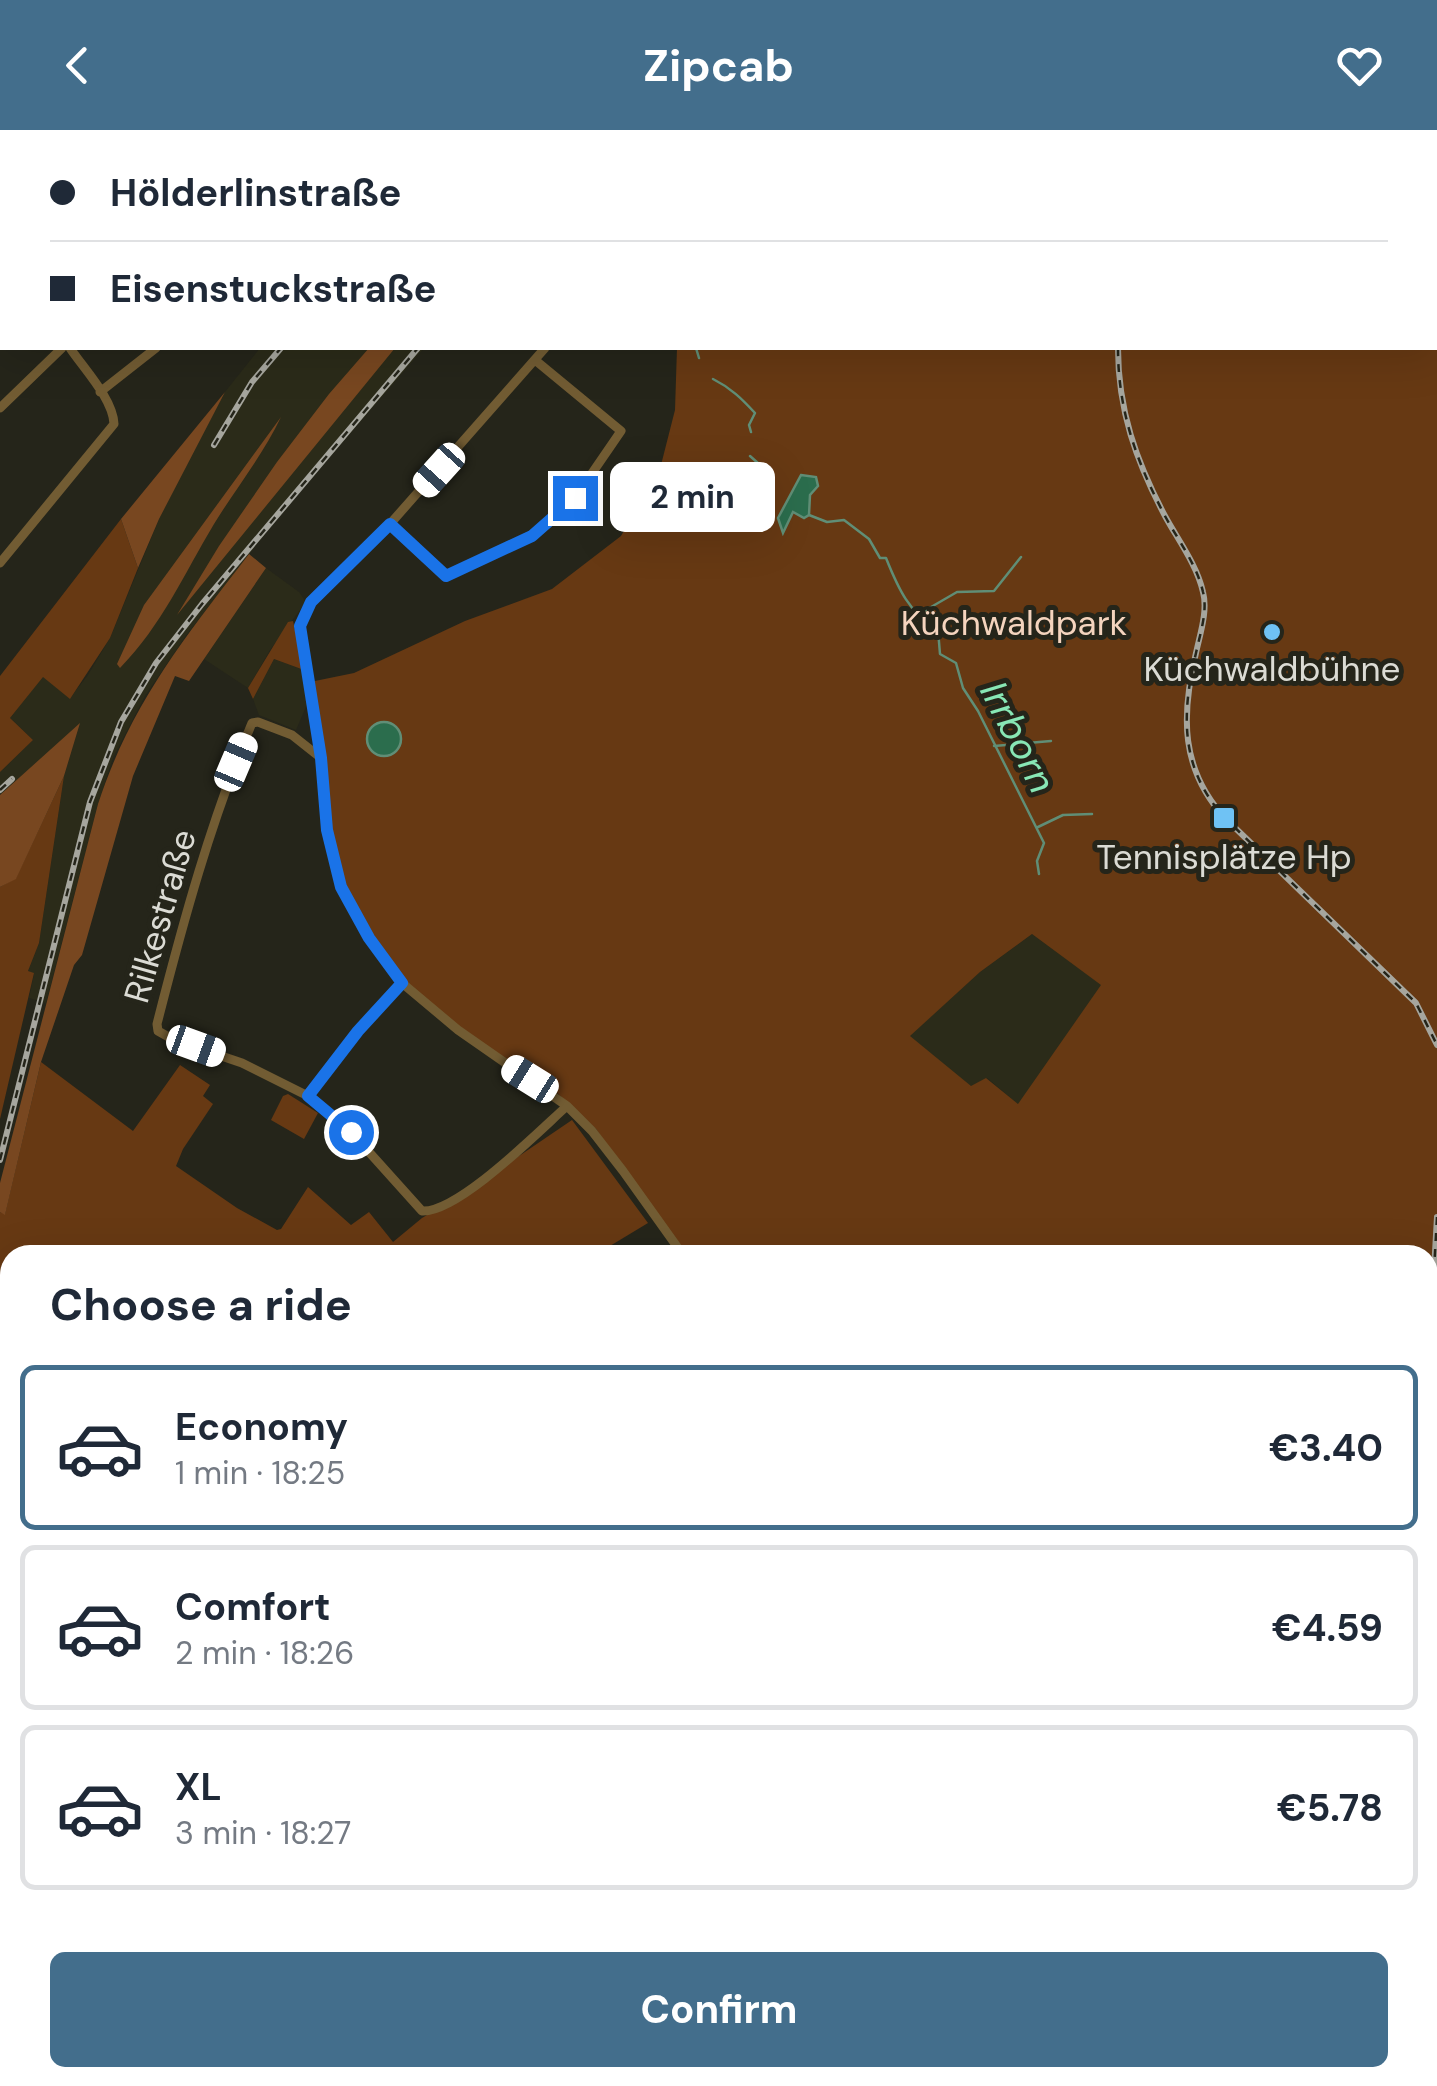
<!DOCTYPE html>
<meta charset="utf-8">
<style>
:root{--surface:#fff;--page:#f2f2f3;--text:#1f2937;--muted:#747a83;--line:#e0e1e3;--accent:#436e8c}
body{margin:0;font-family:"DM Sans",sans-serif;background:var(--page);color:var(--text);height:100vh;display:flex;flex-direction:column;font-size:38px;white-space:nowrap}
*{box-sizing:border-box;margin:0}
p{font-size:32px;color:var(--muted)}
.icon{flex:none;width:55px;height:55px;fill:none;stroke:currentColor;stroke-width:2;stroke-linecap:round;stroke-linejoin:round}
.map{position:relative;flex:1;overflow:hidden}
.details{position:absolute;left:0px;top:1115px;width:1438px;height:842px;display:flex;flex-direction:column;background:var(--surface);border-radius:30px 30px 0 0;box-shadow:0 10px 40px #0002}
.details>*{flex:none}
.top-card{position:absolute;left:0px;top:0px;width:1438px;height:220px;box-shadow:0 10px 40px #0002;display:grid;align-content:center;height:220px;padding:0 50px;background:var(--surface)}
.end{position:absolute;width:45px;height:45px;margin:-22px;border:12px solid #1a73e8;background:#fff;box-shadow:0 0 0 5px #fff}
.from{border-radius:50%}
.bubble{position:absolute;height:70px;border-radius:15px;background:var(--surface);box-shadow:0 10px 40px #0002;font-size:32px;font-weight:700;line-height:70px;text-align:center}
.car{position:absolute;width:30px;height:60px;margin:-30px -15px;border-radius:12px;box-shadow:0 0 8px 2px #0007;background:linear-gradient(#fff 24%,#345 0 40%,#fff 0 76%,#345 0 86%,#fff 0)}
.top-card b{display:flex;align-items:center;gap:35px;height:95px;font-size:38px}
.top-card b+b{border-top:2px solid var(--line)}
.top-card i{width:25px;height:25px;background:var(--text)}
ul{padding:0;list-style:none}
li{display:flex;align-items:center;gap:30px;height:165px;margin:0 20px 15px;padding:0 30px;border:5px solid var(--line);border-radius:15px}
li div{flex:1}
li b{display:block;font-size:38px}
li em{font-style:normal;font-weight:700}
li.on{border-color:var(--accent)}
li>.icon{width:90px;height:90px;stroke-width:1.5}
h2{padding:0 50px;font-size:45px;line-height:120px}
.button{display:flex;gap:20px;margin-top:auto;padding:20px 50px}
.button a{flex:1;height:115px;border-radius:15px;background:var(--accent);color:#fff;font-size:40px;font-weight:700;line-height:115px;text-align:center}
header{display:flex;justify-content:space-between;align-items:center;height:130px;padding:0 50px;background:var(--accent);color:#fff;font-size:45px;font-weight:700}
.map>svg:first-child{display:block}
.built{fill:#2b2b19}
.green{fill:#673913;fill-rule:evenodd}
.forest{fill:#784720}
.water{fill:#2b6d4d;stroke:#608e76;stroke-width:2.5}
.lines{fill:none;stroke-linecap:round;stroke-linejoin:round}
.stream{stroke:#608e76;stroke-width:2.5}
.street{stroke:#725c33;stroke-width:9}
.secondary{stroke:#9f7b35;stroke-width:12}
.primary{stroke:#c19333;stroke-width:14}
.rail-casing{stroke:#a6a69e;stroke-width:6}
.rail{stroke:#25251a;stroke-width:2.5;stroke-dasharray:8;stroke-linecap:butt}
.route{stroke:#1a73e8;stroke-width:12}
.poi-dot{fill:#6fc2f4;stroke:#25251a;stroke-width:4}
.labels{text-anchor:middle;stroke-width:10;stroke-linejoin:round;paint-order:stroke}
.park-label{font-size:35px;fill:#f4d4be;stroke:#25251a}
.poi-label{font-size:35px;fill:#dbdbd4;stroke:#25251a}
.street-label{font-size:35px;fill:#dbdbd4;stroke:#25251a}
.water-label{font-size:38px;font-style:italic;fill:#88e7b5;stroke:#25251a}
</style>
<header><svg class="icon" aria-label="back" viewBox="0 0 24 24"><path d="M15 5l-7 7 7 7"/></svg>Zipcab<svg class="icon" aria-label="heart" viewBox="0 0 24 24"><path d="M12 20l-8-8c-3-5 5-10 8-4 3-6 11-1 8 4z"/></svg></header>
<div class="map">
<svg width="1437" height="1956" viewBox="0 0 1437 1956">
<rect width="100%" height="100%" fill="#25251a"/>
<path class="built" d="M260,218H424L278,387L185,507L145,566L113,628L98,674L46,873L29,868L34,844L28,841L39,813L64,646L79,596L0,665V642L33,610L10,588L43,546L70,568L88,545L110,508L159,389L196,315L225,262Z
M266,438L299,462L306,472L270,520L248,558L204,529Z
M274,529L304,540L308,572L296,600L259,585L253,569Z
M1032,804L1102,855L1019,975L987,948L971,957L909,906L980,842Z
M1428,1730L1437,1731V1956H1291L1292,1948H1428Z
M66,1948H613L610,1956H87Z
M616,1948H754L756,1956H615Z"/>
<path class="green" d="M697,0H1437V1488L1429,1500L1428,1125H685L596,999L556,962L487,919L405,854L373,808L343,755L329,698L310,552L354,543L465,491L552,459L621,406L661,335L675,280L677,218H1435V2H695ZM1032,804L1101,855L1018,974L986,948L971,956L910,906L980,842Z
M121,389L138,438L110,508L70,569L43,547L10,588L33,610L0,642V546Z
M293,491L304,540L274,529L253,569L248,558L288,492Z
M64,646L39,813L28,841L34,843L0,989V757L16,748Z
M41,932L133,1001L180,935L210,955L203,966L213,974L183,1019L176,1036L237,1078L277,1100L281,1099L308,1057L351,1095L369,1082L393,1112L422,1088L472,1058L572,990L648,1093L595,1125H10V1401L0,1409V1082L5,1084Z
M288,964L318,983L304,1009L271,990L283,966Z
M10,1417V1582L0,1562V1424Z"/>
<path class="forest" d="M369,218H395L177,485L219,416L277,332L329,264Z
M225,262L159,389L138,438L121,389Z
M281,287C263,325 236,358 214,394C184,444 162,495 120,538L117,534L144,475Z
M249,424L266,438L189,551L175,546L133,646L82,825L74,835L41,932L5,1085L0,1082V1053L98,674C131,573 186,506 249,424Z
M80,593L64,646L16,749L0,757V665Z
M1437,1543V1731L1428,1730V1556Z
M2,1901L10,1905V1948H66L87,1956H0Z
M1135,1948H1292L1291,1956H1128Z"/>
<path class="water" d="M801,345L816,347L818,356L810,365L809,385L804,388L793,382L783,403L778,388Z
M367 609a17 17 0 1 1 34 0a17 17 0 1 1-34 0Z"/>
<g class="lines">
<path class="stream" d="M643,0L644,2
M696,218L699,228
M713,249C731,258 742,269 755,283L749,295L751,302
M750,326L759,334
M809,385L827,392L844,390L869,409L880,428H886C898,458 909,483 938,500L940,524L956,533L963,558L978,581L1044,713L1037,731L1039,744
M919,484L957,462L994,461L1021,427
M994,616L1051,611
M1038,697L1063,685L1092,684"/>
<path class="street" d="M656,0L657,2
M173,2L176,0
M352,2L354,0
M0,106L2,110
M0,133L2,131
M545,218L390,394L311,472L300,496L321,628L327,700L341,757L369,808L402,853L458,900L567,976L592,1001L623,1041L683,1125
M100,262L156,218
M0,278L62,218
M390,394L446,446L532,406L550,392L575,368L621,301L535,230
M0,433L114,294C113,269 84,239 70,218
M321,628L292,605L258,592L252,593C211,690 183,792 157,894L158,901L174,910L242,933L308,966L351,1002L422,1081C458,1083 539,1001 567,976
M308,966L358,901L402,853
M933,1956L960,1948"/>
<path class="secondary" d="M0,1827L10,1820
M1027,1948L1033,1956"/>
<path class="primary" d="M1428,1527L1437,1514
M1428,1552L1437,1539
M1099,1956L1104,1948
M1121,1956L1126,1948"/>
<defs>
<path id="rail" d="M604,2L607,0
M1235,2H1259
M1435,160L1437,162
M1118,218C1118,280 1136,331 1165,386C1178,410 1197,435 1203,462C1208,481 1200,504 1196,523C1181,585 1180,640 1226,689L1416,873L1437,915
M214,315L252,252L281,218
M0,660L12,649
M0,1030L90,672L121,592L156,533L202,474L418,218
M1437,1087L1433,1158L1437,1189"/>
</defs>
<use href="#rail" class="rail-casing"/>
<use href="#rail" class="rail"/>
</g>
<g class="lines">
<path class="route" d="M351,1002L308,966L358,901L402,853L369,808L341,757L327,700L321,628L300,496L311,472L390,394L446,446L532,406L575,368"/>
</g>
<g class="poi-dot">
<circle cx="1272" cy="502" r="10"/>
<rect x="1212" y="676" width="24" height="24" rx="5"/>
</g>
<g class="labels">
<g class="park-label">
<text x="1014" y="505">Küchwaldpark</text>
</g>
<g class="poi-label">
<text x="1272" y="551">Küchwaldbühne</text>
<text x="1224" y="739">Tennisplätze Hp</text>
</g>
<g class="street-label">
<text transform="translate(160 786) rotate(-74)" y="12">Rilkestraße</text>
</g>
<g class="water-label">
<text transform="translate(1018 607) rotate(63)" y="13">Irrborn</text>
</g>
</g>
</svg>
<i class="end from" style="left:351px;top:1002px"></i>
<i class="end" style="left:575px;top:368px"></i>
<div class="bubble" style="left:610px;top:332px;width:165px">2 min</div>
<i class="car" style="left:439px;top:340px;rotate:222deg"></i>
<i class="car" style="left:236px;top:632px;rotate:23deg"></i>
<i class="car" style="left:196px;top:916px;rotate:110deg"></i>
<i class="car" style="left:530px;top:949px;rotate:302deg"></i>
<div class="top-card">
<b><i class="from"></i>Hölderlinstraße</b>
<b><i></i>Eisenstuckstraße</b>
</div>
<section class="details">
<h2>Choose a ride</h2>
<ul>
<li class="on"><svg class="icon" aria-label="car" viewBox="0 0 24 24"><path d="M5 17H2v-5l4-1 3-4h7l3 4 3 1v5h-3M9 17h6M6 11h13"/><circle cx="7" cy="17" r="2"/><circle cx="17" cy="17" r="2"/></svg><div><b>Economy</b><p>1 min · 18:25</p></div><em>€3.40</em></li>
<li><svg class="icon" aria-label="car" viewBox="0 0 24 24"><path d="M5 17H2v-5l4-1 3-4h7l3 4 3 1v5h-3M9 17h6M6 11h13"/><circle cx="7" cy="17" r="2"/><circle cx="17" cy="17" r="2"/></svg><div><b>Comfort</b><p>2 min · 18:26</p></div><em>€4.59</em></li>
<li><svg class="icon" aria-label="car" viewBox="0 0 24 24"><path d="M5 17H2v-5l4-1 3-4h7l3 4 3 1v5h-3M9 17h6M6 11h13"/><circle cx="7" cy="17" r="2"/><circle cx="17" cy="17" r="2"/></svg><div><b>XL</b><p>3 min · 18:27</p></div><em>€5.78</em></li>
</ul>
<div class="button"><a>Confirm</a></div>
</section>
</div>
